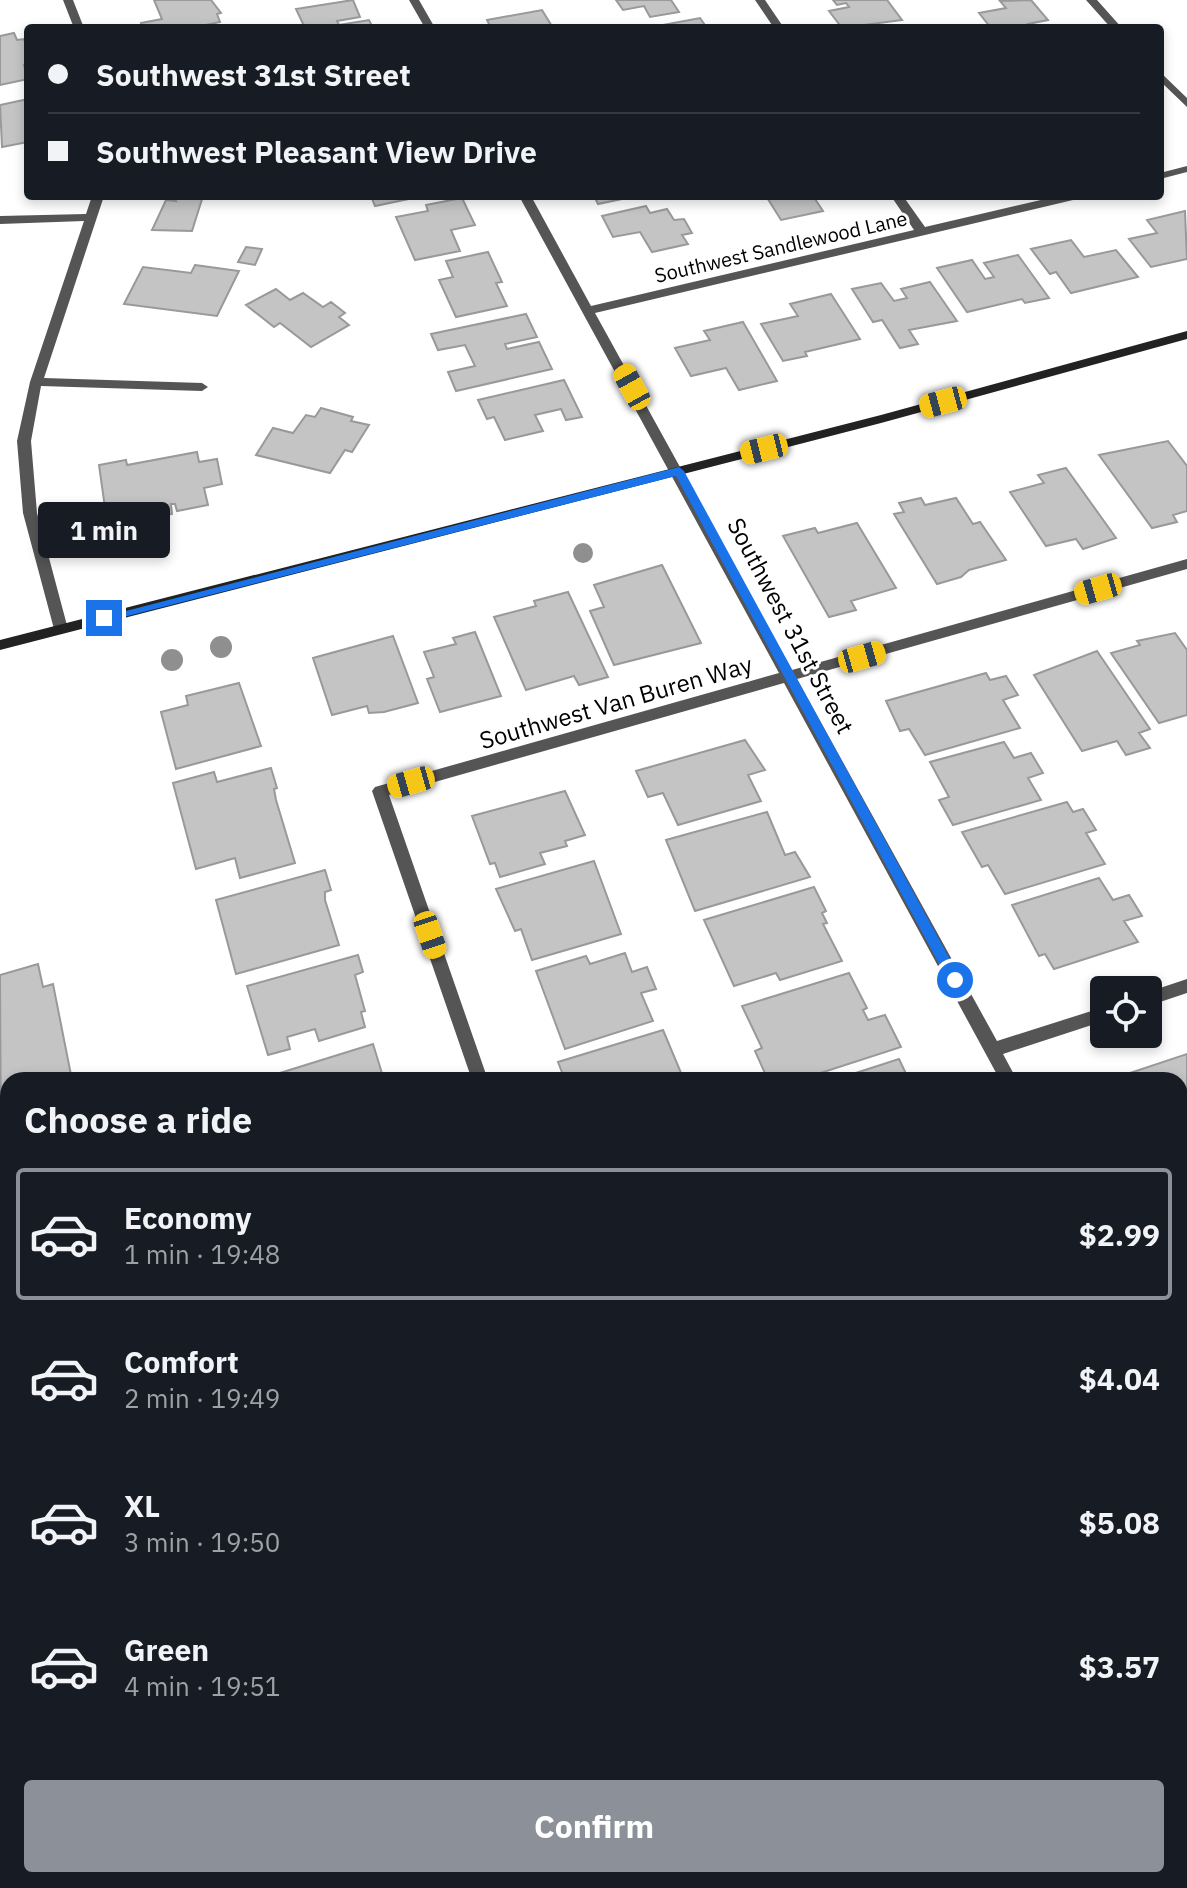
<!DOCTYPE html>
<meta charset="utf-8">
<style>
:root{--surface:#171b24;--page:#242831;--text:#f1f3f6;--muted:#9ea1a6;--line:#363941;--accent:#8c9099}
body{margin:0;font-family:"IBM Plex Sans",sans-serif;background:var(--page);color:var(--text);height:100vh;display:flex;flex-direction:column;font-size:30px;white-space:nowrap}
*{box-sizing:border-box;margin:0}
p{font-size:26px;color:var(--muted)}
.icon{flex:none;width:44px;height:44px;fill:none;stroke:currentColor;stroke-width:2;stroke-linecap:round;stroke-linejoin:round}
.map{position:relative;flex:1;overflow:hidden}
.panel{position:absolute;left:0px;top:1072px;width:1188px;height:816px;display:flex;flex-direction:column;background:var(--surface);border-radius:24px 24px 0 0;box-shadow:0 4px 12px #0003}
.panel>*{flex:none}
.guide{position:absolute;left:24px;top:24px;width:1140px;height:176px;border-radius:8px;box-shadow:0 4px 12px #0003;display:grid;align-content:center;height:176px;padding:0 24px;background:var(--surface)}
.buttons{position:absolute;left:1090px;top:976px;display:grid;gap:16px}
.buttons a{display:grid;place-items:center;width:72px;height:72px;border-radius:8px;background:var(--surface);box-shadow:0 4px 12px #0003;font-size:40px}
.end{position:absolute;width:36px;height:36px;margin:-18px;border:10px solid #1a73e8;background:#fff;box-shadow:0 0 0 4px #fff}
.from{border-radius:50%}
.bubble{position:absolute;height:56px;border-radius:8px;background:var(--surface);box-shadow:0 4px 12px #0003;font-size:26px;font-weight:700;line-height:56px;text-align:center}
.car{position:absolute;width:24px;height:48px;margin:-24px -12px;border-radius:10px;box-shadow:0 0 6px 2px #0007;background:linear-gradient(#f5c518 24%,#345 0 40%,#f5c518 0 76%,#345 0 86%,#f5c518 0)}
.guide b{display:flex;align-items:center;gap:28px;height:76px;font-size:30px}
.guide b+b{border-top:2px solid var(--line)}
.guide i{width:20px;height:20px;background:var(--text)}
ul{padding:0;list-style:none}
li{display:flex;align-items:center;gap:24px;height:132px;margin:0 16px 12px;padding:0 8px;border:4px solid transparent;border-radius:8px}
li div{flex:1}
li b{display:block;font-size:30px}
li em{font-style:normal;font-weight:700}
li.on{border-color:var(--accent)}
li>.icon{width:72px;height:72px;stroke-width:1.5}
h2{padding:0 24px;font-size:36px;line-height:96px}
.primary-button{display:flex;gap:16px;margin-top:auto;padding:16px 24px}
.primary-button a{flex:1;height:92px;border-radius:8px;background:var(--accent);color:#fff;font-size:32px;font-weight:700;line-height:92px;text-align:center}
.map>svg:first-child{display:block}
.building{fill:#c4c4c4;stroke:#999;stroke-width:2}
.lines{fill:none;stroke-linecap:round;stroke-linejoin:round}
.minor{fill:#555;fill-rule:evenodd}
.secondary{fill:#222;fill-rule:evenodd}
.tree{fill:#8f8f8f}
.route{fill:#1a73e8}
.labels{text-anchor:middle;stroke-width:6;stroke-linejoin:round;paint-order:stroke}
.far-street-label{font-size:20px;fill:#000;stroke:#fff}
.street-label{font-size:24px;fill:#000;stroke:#fff}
</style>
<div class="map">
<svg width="1187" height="1888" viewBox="0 0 1187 1888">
<rect width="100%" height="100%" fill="#fff"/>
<path class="building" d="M154,0H211L221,13L217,14L220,22L191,28H143L141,23L162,19Z
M353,0L360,17L337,21L339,25L369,20L373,28H305L296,9Z
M616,0H671L679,12L650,17L644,6L623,10Z
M833,0H887L902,20L842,28L829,11L849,7L846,3L837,5Z
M1031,0L1048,20L1028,24L1031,28H991L979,13L1006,8L1000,1Z
M542,10L553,28H491L487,20Z
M700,18L707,28H647Z
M14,33L17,40L24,39L28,52V64L24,65L28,79L0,85V36Z
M28,99V142L2,147L0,105Z
M173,196H203L192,231L152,230L166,200L176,201Z
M371,196H423L375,206Z
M594,196H631L632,197L598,204Z
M756,196H813L823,211L781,220L766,196Z
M462,198L475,225L451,230L460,251L415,260L396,217L428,211L426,205Z
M646,206L650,213L667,209L674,220L684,219L692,233L682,235L688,244L652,252L640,232L613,237L602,216Z
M1185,211L1187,259L1151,267L1129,239L1157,233L1147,220Z
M1071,240L1084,257L1116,250L1138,277L1071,293L1056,272L1050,274L1031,249Z
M246,247L262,249L255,265L238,262Z
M488,252L502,282L496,283L507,306L456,317L439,280L453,277L446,261Z
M1018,255L1049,298L1025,303L1022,299L967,312L937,268L972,260L985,279L994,277L984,263Z
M195,265L239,271L217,316L124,304L143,267L191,273Z
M930,282L957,321L909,330L918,344L900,348L882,320L873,322L852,289L881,283L894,301L907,298L901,289Z
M276,289L290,300L303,293L323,307L331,302L345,313L339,317L349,325L311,347L280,323L274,327L246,305Z
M831,294L860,339L805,352L807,356L783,361L761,324L798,316L790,304Z
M526,314L537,337L505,344L507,349L539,342L552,369L456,391L448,372L475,366L465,345L438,350L431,334Z
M743,322L777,381L739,390L726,368L691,376L675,348L710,340L704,331Z
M564,380L582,417L566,420L561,409L535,415L543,431L505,440L494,417L487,419L478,400Z
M321,408L353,417L351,421L369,425L352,452L345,450L330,473L256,455L273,428L293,433L306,415L315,417Z
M1168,441L1187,466V511L1173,515L1177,522L1152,528L1099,455Z
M197,452L199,462L217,459L222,484L204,488L208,505L177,511L175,504H171L172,514L151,518L149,507L106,515L99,465L126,460L127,465Z
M1066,468L1116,538L1083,549L1076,539L1046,546L1010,492L1044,483L1038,475Z
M921,498L925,505L956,498L973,524L980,522L1006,560L969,570L961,577L937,584L894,514L904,512L899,503Z
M857,523L896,588L851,601L856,610L829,617L783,536L815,528L818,533Z
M662,565L701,643L614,665L590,611L604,607L594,585Z
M568,592L608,677L579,685L574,676L526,690L494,617L536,606L534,601Z
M475,632L501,696L440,712L427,679L434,677L424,652L456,644L453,638Z
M1175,633L1187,650V715L1159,723L1111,653L1140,645L1137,641Z
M393,636L418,703L384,712L369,713L367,706L332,715L313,658Z
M1097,651L1150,729L1139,733L1150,748L1126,755L1117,741L1082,751L1034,675Z
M986,673L990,680L1006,676L1018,695L1003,700L1020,728L925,755L909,729L900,731L886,701Z
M239,683L261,746L176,769L161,712L188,705L186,696Z
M745,740L765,770L748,775L761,801L678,825L663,793L648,797L636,771Z
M1004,742L1014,758L1031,753L1043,773L1028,778L1041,800L953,825L939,800L949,797L930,762Z
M271,768L277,788L274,789L276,800L295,863L240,878L235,858L196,869L173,783L214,772L217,782Z
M565,791L585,835L565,841L567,846L540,853L545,864L500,877L495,863L490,864L472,816Z
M1067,802L1073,812L1083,809L1096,830L1086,833L1105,864L1005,894L988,865L982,867L962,832Z
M767,812L785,855L795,852L810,877L695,911L666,840Z
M594,861L621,934L532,960L521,929L515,931L496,889Z
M325,870L331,890L325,892V900L339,945L236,974L216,900Z
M1099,878L1113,900L1129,895L1142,916L1124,921L1138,942L1054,969L1045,954L1039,956L1012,905Z
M814,887L826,911L822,913L827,923L823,924L842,961L780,980L776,973L734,986L704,920Z
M625,953L632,972L647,967L656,989L641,993L653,1021L565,1049L536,971L586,956L590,964Z
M358,955L363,972L355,975L365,1011L361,1012L365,1027L319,1041L315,1029L287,1037L290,1049L268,1055L247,986Z
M38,964L43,987L53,984L72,1080H8V1161L1,1163L0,975Z
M849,973L867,1008L863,1010L868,1020L885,1015L901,1047L799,1080H768L755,1051L762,1048L742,1006Z
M663,1030L684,1080H565L558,1062Z
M373,1044L384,1080H282L280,1073Z
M1187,1054V1143L1180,1146V1080H1109Z
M899,1059L909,1080H834Z
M1187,1158V1206L1180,1194V1160Z
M1187,1693V1831L1180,1834V1696Z
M358,1880H368L370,1888H337Z
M511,1880H646L647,1884L640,1888H514Z
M890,1880H1062L1065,1888H893Z"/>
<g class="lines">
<path class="minor" d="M63,0H73L84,28H74Z
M409,0H419L435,28H425Z
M755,0H765L784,28H774Z
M1086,0H1097L1122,28H1111Z
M1160,72L1187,98V107L1160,81Z
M1187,166V172L1160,179V173Z
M92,196H104L44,378L202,383L208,387L202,391L41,386L31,441L37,513L68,629L61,634L54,629L23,513L17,441L30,382L84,221L0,224V216L86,214Z
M519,196H531L591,306L914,230L891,196H903L925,227L1058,196H1079L1073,200L595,313L792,670L1187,559V569L797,679L997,1041L1104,1007V1021L1003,1054L1017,1080H1000L784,683L389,795L488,1080H472L372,791L375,787L779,673Z
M1187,979V993L1148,1006V992Z
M1180,1378L1187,1381V1409L1180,1406Z
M1187,1573V1593L1180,1595V1575Z
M71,1880H93L94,1888H72Z
M761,1880H783L785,1888H763Z"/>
<path class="secondary" d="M1187,331V339L881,423L0,650V640L881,415Z"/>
</g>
<g class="tree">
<circle cx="583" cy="553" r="10"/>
<circle cx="221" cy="647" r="11"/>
<circle cx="172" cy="660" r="11"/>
</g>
<path class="route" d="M679,467L684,471L959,976V984H950L676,476L104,622L99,618Z"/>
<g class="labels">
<g class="far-street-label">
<text transform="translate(781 247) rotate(-13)" y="7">Southwest Sandlewood Lane</text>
</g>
<g class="street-label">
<text transform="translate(790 626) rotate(62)" y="8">Southwest 31st Street</text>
<text transform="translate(616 703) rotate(-16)" y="8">Southwest Van Buren Way</text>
</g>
</g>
</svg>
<div class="buttons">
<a><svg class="icon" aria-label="locate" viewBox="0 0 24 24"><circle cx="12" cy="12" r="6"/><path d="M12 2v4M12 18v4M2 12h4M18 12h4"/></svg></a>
</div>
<i class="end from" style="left:955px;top:980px"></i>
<i class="end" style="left:104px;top:618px"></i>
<div class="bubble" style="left:38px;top:502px;width:132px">1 min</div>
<i class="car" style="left:632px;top:387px;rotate:331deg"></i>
<i class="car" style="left:943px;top:402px;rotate:255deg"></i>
<i class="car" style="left:764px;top:449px;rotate:256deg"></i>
<i class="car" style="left:1098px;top:589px;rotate:254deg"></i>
<i class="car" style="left:862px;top:657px;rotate:74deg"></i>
<i class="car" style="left:411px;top:782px;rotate:254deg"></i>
<i class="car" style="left:430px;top:935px;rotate:161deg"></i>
<div class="guide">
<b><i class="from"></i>Southwest 31st Street</b>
<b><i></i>Southwest Pleasant View Drive</b>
</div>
<section class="panel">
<h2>Choose a ride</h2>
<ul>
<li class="on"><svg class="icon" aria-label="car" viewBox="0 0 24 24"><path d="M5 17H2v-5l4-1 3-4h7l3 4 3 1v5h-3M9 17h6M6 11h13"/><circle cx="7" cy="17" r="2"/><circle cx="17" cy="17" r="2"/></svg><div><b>Economy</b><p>1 min · 19:48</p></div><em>$2.99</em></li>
<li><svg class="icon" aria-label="car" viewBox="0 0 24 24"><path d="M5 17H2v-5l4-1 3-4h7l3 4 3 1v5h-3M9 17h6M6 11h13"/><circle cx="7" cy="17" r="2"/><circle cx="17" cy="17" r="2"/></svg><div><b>Comfort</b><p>2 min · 19:49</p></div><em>$4.04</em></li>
<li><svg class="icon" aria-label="car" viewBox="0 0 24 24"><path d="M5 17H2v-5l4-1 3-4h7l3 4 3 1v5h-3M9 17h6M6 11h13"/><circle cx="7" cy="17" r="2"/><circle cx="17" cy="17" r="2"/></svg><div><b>XL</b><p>3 min · 19:50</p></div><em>$5.08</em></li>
<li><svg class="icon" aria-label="car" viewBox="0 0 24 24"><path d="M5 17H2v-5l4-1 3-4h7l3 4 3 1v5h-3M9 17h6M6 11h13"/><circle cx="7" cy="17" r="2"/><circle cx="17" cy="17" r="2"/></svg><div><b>Green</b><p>4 min · 19:51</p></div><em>$3.57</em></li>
</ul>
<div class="primary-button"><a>Confirm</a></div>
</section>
</div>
